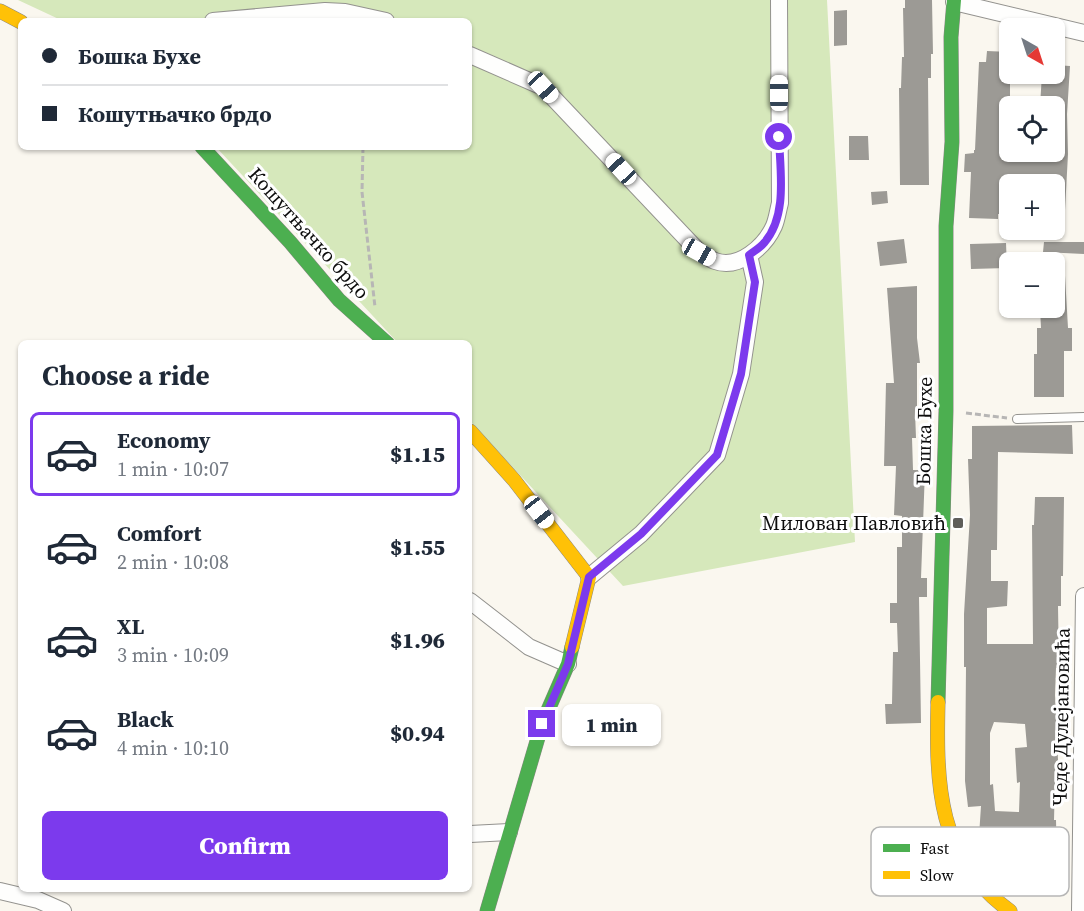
<!DOCTYPE html>
<meta charset="utf-8">
<style>
:root{--surface:#fff;--page:#f6f6f7;--text:#1f2937;--muted:#747a83;--line:#e0e1e3;--accent:#7c3aed}
body{margin:0;font-family:"Source Serif 4",serif;background:var(--page);color:var(--text);height:100vh;display:flex;flex-direction:column;font-size:22px;white-space:nowrap}
*{box-sizing:border-box;margin:0}
p{font-size:20px;color:var(--muted)}
.icon{flex:none;width:33px;height:33px;fill:none;stroke:currentColor;stroke-width:2;stroke-linecap:round;stroke-linejoin:round}
.map{position:relative;flex:1;overflow:hidden}
.panel{position:absolute;left:18px;top:340px;width:454px;height:552px;display:flex;flex-direction:column;background:var(--surface);border-radius:9px;box-shadow:0 2px 4px #0004}
.panel>*{flex:none}
.top-card{position:absolute;left:18px;top:18px;width:454px;height:132px;border-radius:9px;box-shadow:0 2px 4px #0004;display:grid;align-content:center;height:132px;padding:0 24px;background:var(--surface)}
.needle{width:39px;rotate:141deg}
.buttons{position:absolute;left:999px;top:18px;display:grid;gap:12px}
.buttons a{display:grid;place-items:center;width:66px;height:66px;border-radius:9px;background:var(--surface);box-shadow:0 2px 4px #0004;font-size:30px}
.end{position:absolute;width:27px;height:27px;margin:-14px;border:8px solid #7c3aed;background:#fff;box-shadow:0 0 0 3px #fff}
.from{border-radius:50%}
.bubble{position:absolute;height:42px;border-radius:9px;background:var(--surface);box-shadow:0 2px 4px #0004;font-size:20px;font-weight:800;line-height:42px;text-align:center}
.car{position:absolute;width:18px;height:36px;margin:-18px -9px;border-radius:8px;box-shadow:0 0 4px 2px #0007;background:linear-gradient(#fff 24%,#345 0 40%,#fff 0 76%,#345 0 86%,#fff 0)}
.top-card b{display:flex;align-items:center;gap:21px;height:57px;font-size:22px}
.top-card b+b{border-top:2px solid var(--line)}
.top-card i{width:15px;height:15px;background:var(--text)}
ul{padding:0;list-style:none}
li{display:flex;align-items:center;gap:18px;height:84px;margin:0 12px 9px;padding:0 12px;border:3px solid transparent;border-radius:9px}
li div{flex:1}
li b{display:block;font-size:22px}
li em{font-style:normal;font-weight:800}
li.on{border-color:var(--accent)}
li>.icon{width:54px;height:54px;stroke-width:1.5}
h2{padding:0 24px;font-size:27px;line-height:72px}
.primary-button{display:flex;gap:12px;margin-top:auto;padding:12px 24px}
.primary-button a{flex:1;height:69px;border-radius:9px;background:var(--accent);color:#fff;font-size:24px;font-weight:800;line-height:69px;text-align:center}
.map>svg:first-child{display:block}
.forest{fill:#d6e8bb}
.building{fill:#9c9a95;fill-rule:evenodd}
.lines{fill:none;stroke-linecap:round;stroke-linejoin:round}
.lane-casing{stroke:#93928e;stroke-width:10}
.street-casing{stroke:#93928e;stroke-width:18}
.fast-casing{stroke:#8a8885;stroke-width:15}
.slow-casing{stroke:#8a8885;stroke-width:15}
.path{stroke:#b7b6b5;stroke-width:3;stroke-dasharray:6 3;stroke-linecap:butt}
.lane{stroke:#fefefd;stroke-width:8}
.street{stroke:#fefefd;stroke-width:16}
.fast{stroke:#4caf50;stroke-width:14}
.slow{stroke:#ffc107;stroke-width:14}
.route{stroke:#7c3aed;stroke-width:8}
.poi-dot{fill:#5f5e5b;stroke:#fff;stroke-width:2}
.labels{text-anchor:middle;stroke-width:6;stroke-linejoin:round;paint-order:stroke}
.street-label{font-size:20px;fill:#0c0c0c;stroke:#fff}
.poi-label{font-size:20px;fill:#0c0c0c;stroke:#fff;text-anchor:end}
.key{fill:#fff;stroke:#b6b6b6;stroke-width:1.5}
.key-label{font-size:16px;fill:#0c0c0c}
</style>
<div class="map">
<svg width="1084" height="911" viewBox="0 0 1084 911">
<rect width="100%" height="100%" fill="#faf7ef"/>
<path class="forest" d="M18,0H827L855,542L623,586L470,421V344L398,343L216,147H470V21H63Z"/>
<path class="building" d="M905,0H932L933,54H931V78H928L929,185H900L899,88H901L902,57H904L903,8H905Z
M847,10V45L834,46V11Z
M987,51L1010,52V152L1054,153V106H1040L1042,74H1054V65L1070,66L1067,114L1068,154L1065,210H1054V184H1010V214H998V219L969,218L971,172H964L965,154L974,153V150H975L979,62H986Z
M849,136H868L869,160H849Z
M887,191L888,203L872,205L871,192Z
M904,239L907,263L880,266L877,242Z
M1044,242H1084V254L1043,252Z
M1006,243L1007,268L971,269L970,244Z
M1054,258H1064L1068,328H1072V351H1064V397H1034V354H1037V328H1041L1040,308H1054Z
M917,286V338L920,363H917V411H915L916,438H912L913,470H925L921,578H927V597H919L921,723L886,724L885,704H892L893,652H898L897,623H890V603H897V547H902V516L894,515L896,466H884L886,383H894L887,288Z
M1072,425L1073,454L998,452L997,550H991V581H1008L1007,606L987,608V644H1033L1032,525H1034L1035,497H1064L1063,576H1061V606H1058L1059,668H1056L1055,695L1058,760H1060L1061,781H1055L1054,820H1056L1057,862H1056L1055,885L1032,884L1033,878L1015,876L1016,865H1013V863H998V837L979,836L981,806L968,807L965,781L966,667H964V614L970,515L968,459H972V426ZM994,722L1025,724L1027,747L1015,748L1017,783L1020,782L1019,812L995,811L993,784L990,785V733Z"/>
<g class="lines">
<defs>
<path id="lane" d="M1017,419L1084,417"/>
<path id="street" d="M954,2L1084,33
M213,21L325,11L345,12L386,21
M470,55L543,87L699,252C704,255 710,259 715,261C739,270 765,246 774,226C777,219 778,210 780,203L779,0
M589,577L641,534L717,455L741,374L755,282L749,255
M470,601L529,647L568,664
M470,834L509,832
M0,891L38,900L63,911
M1080,911L1084,596"/>
<path id="fast" d="M202,147L290,242L339,300L388,344
M938,702L946,411V226L952,142L951,37L954,0
M487,911L542,724L568,664L572,647"/>
<path id="slow" d="M0,11L21,22
M470,431L514,480L589,577L572,647
M938,702C936,784 937,859 1010,911"/>
</defs>
<use href="#lane" class="lane-casing"/>
<use href="#street" class="street-casing"/>
<use href="#fast" class="fast-casing"/>
<use href="#slow" class="slow-casing"/>
<path class="path" d="M363,147L362,192L375,307
M966,413L1007,418"/>
<use href="#lane" class="lane"/>
<use href="#street" class="street"/>
<use href="#fast" class="fast"/>
<use href="#slow" class="slow"/>
</g>
<g class="lines">
<path class="route" d="M542,724L568,664L589,577L641,534L717,455L741,374L755,282L749,255C754,251 760,248 764,243C788,216 780,171 779,137"/>
</g>
<rect class="poi-dot" x="952" y="517" width="12" height="12" rx="3"/>
<g class="labels">
<g class="street-label">
<text transform="translate(309 233) rotate(48)" y="7">Кошутњачко брдо</text>
<text transform="translate(924 431) rotate(-89)" y="7">Бошка Бухе</text>
<text transform="translate(1061 717) rotate(-89)" y="7">Чеде Дулејановића</text>
</g>
<g class="poi-label">
<text x="946" y="530">Милован Павловић</text>
</g>
</g>
<rect x="871" y="827" width="198" height="69" rx="9" class="key"/>
<rect x="883" y="844" width="27" height="8" fill="#4caf50"/>
<rect x="883" y="871" width="27" height="8" fill="#ffc107"/>
<g class="key-label">
<text x="920" y="854">Fast</text>
<text x="920" y="881">Slow</text>
</g>
</svg>
<div class="buttons">
<a><svg class="needle" viewBox="-14 -14 28 28"><path d="M0-13l5 13h-10z" fill="#e53935"/><path d="M0 13l5-13h-10z" fill="#747a83"/></svg></a>
<a><svg class="icon" aria-label="locate" viewBox="0 0 24 24"><circle cx="12" cy="12" r="6"/><path d="M12 2v4M12 18v4M2 12h4M18 12h4"/></svg></a>
<a>+</a>
<a>−</a>
</div>
<i class="end from" style="left:779px;top:137px"></i>
<i class="end" style="left:542px;top:724px"></i>
<div class="bubble" style="left:562px;top:704px;width:99px">1 min</div>
<i class="car" style="left:543px;top:87px;rotate:137deg"></i>
<i class="car" style="left:779px;top:93px;rotate:0deg"></i>
<i class="car" style="left:621px;top:169px;rotate:317deg"></i>
<i class="car" style="left:699px;top:252px;rotate:119deg"></i>
<i class="car" style="left:539px;top:512px;rotate:142deg"></i>
<div class="top-card">
<b><i class="from"></i>Бошка Бухе</b>
<b><i></i>Кошутњачко брдо</b>
</div>
<section class="panel">
<h2>Choose a ride</h2>
<ul>
<li class="on"><svg class="icon" aria-label="car" viewBox="0 0 24 24"><path d="M5 17H2v-5l4-1 3-4h7l3 4 3 1v5h-3M9 17h6M6 11h13"/><circle cx="7" cy="17" r="2"/><circle cx="17" cy="17" r="2"/></svg><div><b>Economy</b><p>1 min · 10:07</p></div><em>$1.15</em></li>
<li><svg class="icon" aria-label="car" viewBox="0 0 24 24"><path d="M5 17H2v-5l4-1 3-4h7l3 4 3 1v5h-3M9 17h6M6 11h13"/><circle cx="7" cy="17" r="2"/><circle cx="17" cy="17" r="2"/></svg><div><b>Comfort</b><p>2 min · 10:08</p></div><em>$1.55</em></li>
<li><svg class="icon" aria-label="car" viewBox="0 0 24 24"><path d="M5 17H2v-5l4-1 3-4h7l3 4 3 1v5h-3M9 17h6M6 11h13"/><circle cx="7" cy="17" r="2"/><circle cx="17" cy="17" r="2"/></svg><div><b>XL</b><p>3 min · 10:09</p></div><em>$1.96</em></li>
<li><svg class="icon" aria-label="car" viewBox="0 0 24 24"><path d="M5 17H2v-5l4-1 3-4h7l3 4 3 1v5h-3M9 17h6M6 11h13"/><circle cx="7" cy="17" r="2"/><circle cx="17" cy="17" r="2"/></svg><div><b>Black</b><p>4 min · 10:10</p></div><em>$0.94</em></li>
</ul>
<div class="primary-button"><a>Confirm</a></div>
</section>
</div>
